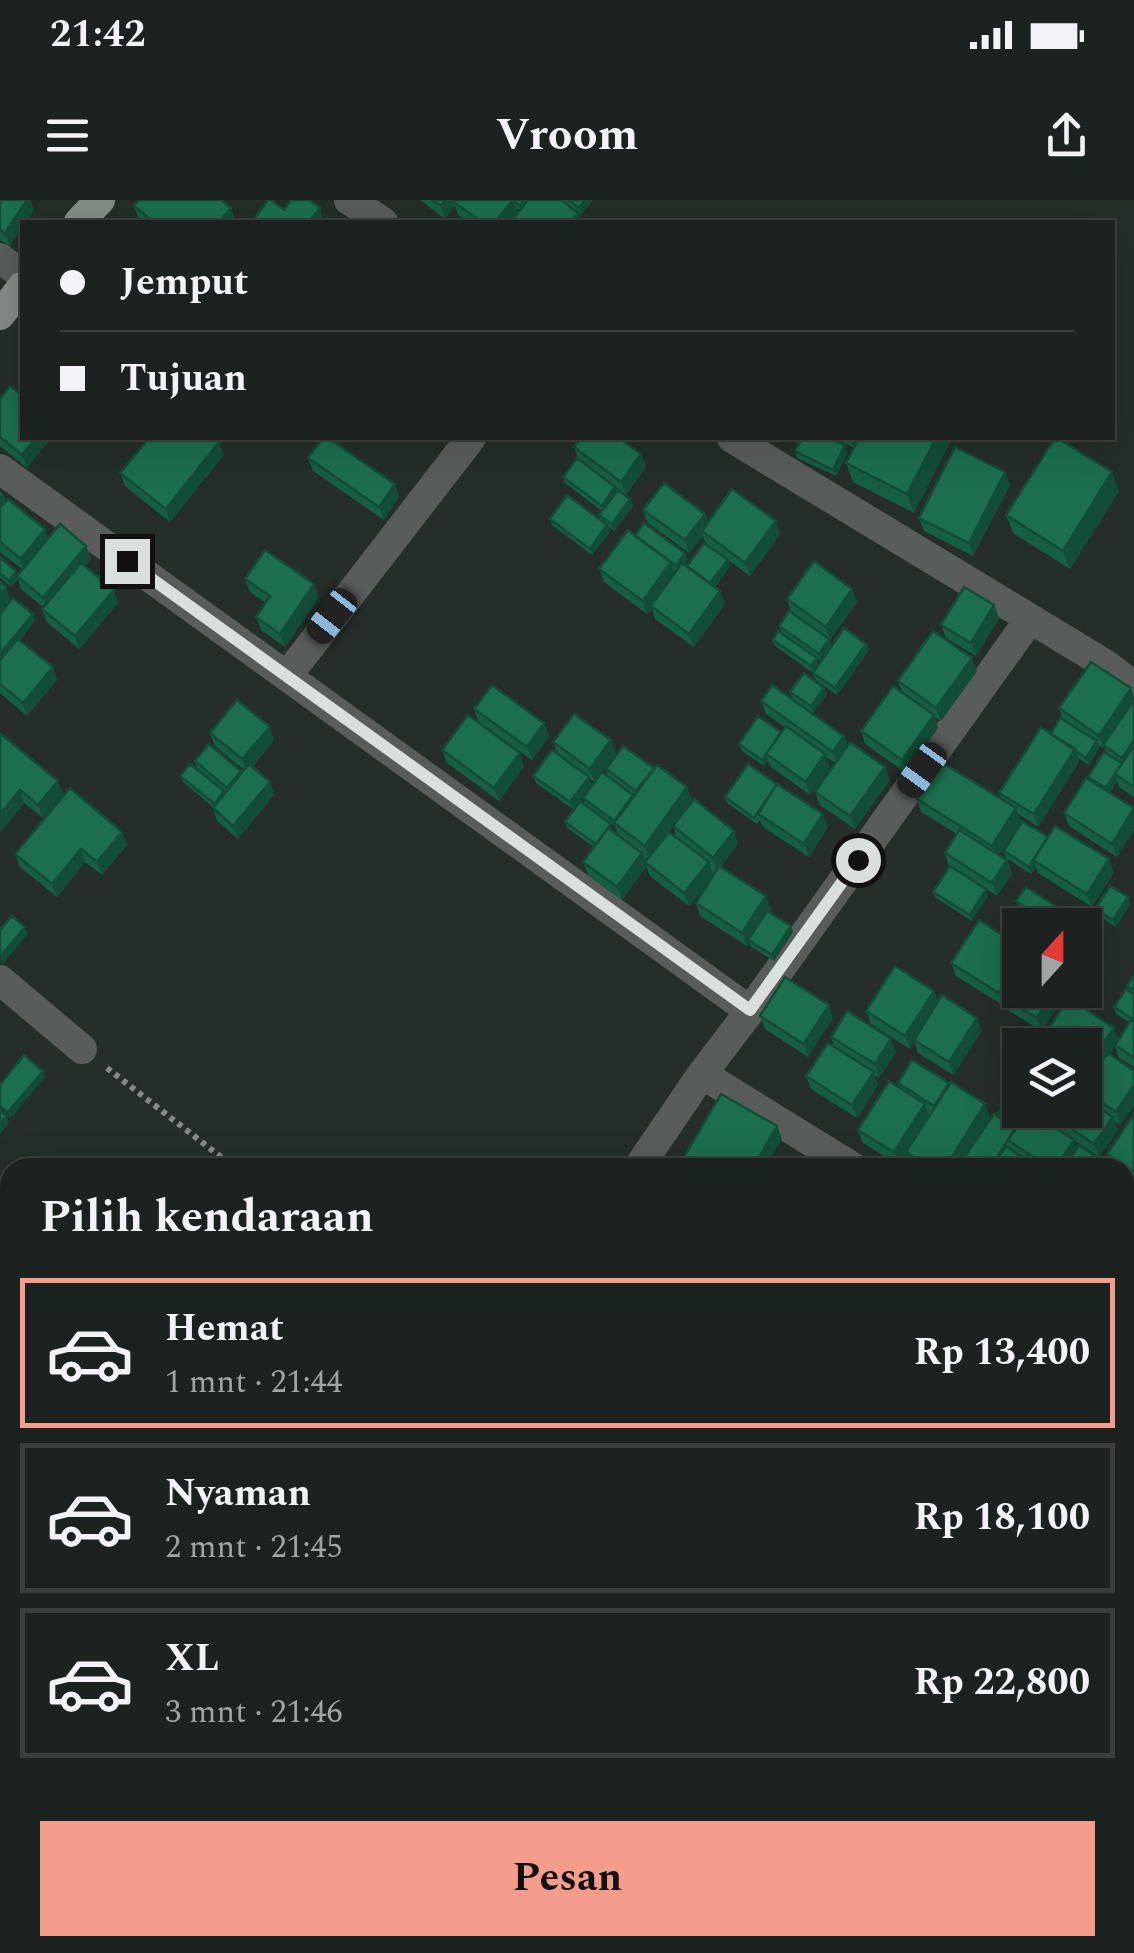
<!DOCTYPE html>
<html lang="id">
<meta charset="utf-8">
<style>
:root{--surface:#1c221f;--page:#252a28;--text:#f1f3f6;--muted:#a0a4a4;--line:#3a3f3d;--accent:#f49d8d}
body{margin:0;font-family:Spectral,serif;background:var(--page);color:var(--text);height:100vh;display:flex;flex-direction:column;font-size:38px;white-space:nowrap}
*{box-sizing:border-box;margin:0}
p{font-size:32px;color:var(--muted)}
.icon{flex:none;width:55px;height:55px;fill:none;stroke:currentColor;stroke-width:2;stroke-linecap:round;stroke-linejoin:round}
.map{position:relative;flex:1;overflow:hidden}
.sheet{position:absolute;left:0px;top:958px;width:1135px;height:798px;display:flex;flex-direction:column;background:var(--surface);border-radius:30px 30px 0 0;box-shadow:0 10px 40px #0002,0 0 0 2px var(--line)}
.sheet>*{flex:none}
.hud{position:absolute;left:20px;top:20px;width:1095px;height:220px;border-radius:0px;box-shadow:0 10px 40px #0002,0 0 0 2px var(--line);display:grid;align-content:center;height:220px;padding:0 40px;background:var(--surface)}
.needle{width:65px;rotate:21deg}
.fabs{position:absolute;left:1002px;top:708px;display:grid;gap:20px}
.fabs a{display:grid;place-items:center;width:100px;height:100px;border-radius:0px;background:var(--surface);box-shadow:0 10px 40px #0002,0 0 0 2px var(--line);font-size:50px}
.end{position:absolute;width:45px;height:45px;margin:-22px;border:12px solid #d9dfdc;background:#111;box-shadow:0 0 0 5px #111}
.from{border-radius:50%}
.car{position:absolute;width:30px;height:60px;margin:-30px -15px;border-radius:12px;box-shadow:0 0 8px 2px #0007;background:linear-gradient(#222 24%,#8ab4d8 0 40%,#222 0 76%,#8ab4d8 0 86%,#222 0)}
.hud b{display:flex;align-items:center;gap:35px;height:95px;font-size:38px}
.hud b+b{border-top:2px solid var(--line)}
.hud i{width:25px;height:25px;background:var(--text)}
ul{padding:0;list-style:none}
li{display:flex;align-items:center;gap:30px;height:150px;margin:0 20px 15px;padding:0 20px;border:5px solid var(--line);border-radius:0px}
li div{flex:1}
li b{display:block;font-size:38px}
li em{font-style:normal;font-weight:700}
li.selected{border-color:var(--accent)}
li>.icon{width:90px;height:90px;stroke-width:1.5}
h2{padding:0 40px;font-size:45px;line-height:120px}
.primary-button{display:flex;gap:20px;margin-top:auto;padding:20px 40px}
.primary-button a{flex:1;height:115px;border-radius:0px;background:var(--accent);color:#111;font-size:40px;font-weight:700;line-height:115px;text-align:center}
.status{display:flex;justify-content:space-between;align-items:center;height:70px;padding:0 50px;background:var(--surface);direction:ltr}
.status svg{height:28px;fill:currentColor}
header{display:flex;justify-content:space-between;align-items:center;height:130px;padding:0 40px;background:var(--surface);font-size:45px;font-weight:700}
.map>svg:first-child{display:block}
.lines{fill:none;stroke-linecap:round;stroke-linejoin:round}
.path{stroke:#848b87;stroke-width:6;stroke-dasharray:5 5;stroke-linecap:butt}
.minor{stroke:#585c5a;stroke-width:30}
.major{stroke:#848c87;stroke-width:30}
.wall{fill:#175f43;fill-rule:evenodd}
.shaded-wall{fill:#134d37}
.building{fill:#1b6e4e;stroke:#134d37;stroke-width:2.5}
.route{stroke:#d9dfdc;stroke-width:12}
</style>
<div class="status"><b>21:42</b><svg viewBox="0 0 49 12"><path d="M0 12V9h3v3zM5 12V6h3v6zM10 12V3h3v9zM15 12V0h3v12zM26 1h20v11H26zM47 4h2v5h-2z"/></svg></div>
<header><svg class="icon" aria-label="menu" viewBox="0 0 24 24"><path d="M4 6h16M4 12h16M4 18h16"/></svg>Vroom<svg class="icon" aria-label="share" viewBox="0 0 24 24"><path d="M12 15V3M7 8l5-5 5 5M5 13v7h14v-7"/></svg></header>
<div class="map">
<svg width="1134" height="1753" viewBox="0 0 1134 1753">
<rect width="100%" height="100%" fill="#252e29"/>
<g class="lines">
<path class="path" d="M107,868L235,968
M0,1361L10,1370"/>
<path class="minor" d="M349,0L383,22
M0,58L22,75
M732,238L1105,464L1134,486
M0,269L750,811
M287,476L471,238
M0,780L82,849
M702,874L854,968
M638,968L702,874L750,811L1030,419
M1125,1290L1134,1296
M40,1753L46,1745"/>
<path class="major" d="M79,22L100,0
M0,115L22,87"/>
</g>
<path class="wall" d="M0,0L34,10L26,22H22V27L10,46L0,40Z
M420,0H561L578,13L581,22H511L520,11L516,8L518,13L510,22H469L458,15L455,6L445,19Z
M562,0H593L581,15Z
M134,6L231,8L235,21L234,22H143L139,19Z
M0,199L22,238H51L27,268L0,246Z
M833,238H858L853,247Z
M859,238H952L914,313L853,282L846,263Z
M574,247L641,254L646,267L626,295L616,287L617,291L630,299L633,306L614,331L608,326L610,332L592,355L552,325L550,319L601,320L599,315L602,311L565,283L563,277L578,259Z
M795,251L848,252L836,276L797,258Z
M224,255L170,322L125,286L120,273Z
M308,258L395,284L399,297L384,320L313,271Z
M1005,272L1010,285L973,356L924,331L919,318Z
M0,291L3,294L6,301L49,338L86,346L91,359L85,366L118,403L79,449L47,422L42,409L43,407L21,389L18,379L11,387L0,378V357L18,375L22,369L0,352Z
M1119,291L1070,369L1013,333L1006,315Z
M643,310L705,314L708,322L776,321L780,334L750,376L728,360L730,366L715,387L725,404L694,447L655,419L652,409L647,414L604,382L599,369L635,336L688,359L684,364L687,367L706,344L703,336L689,353L648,323Z
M245,379L319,397L285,447L261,430L256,417L266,403L250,392Z
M787,399L857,402L830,440L829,439L831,445L821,461L782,433L779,426L791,412Z
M994,405L999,418L976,456L946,438L941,425Z
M0,414H33L35,421L20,440L57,480L27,516L0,493Z
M773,440L817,458L819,465L866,444L869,450L837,495L816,480L813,473L775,446Z
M977,471L941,521L935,517L938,528L906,573L865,544L861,531L902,492L898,481Z
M824,488L827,494L813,513L793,499L790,492Z
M1131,488L1134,498V597L1119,587L1117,581L1110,593L1134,608V630L1117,657L1069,626L1064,613L1089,580L1088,577L1122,563L1106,552L1104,548L1098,545L1099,548L1089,565L1078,558L1079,562L1038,627L1018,614L1021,622L999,655L1007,660L1012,673L997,696L949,666L945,653L957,634L921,612L917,599L1002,600L999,593L1063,520L1059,508Z
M761,501L844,536L848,545L885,567L890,580L855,629L820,605L815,592L835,563L826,557L830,567L810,595L771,567L768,561L764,566L741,550L739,544L781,532L785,527L766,514Z
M474,509L544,523L549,536L532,560L479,522Z
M210,533L274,540L252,567L270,582L274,595L238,639L217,621L213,607L183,582L180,576L225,593L226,592L197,568L195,561L242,573L244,570L215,546Z
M0,536L63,594L43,618L24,603L0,633Z
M611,540L616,553L602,572L633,597L635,595L608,576L606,569L692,600L676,622L738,644L720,667L771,709L769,712L791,726L793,732L774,761L750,746L749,742L747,746L700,716L696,703L712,678L689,706L650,676L646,666L622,700L588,675L583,662L594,647L567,628L565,622L613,631L612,632L618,636L615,626L585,604L583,598L594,582L589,578L591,584L573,609L536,583L533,576L558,555L553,542ZM673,626L677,638L663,639Z
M442,550L524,566L499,601L447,563Z
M725,597L828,627L809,657L763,627L760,620L757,624L727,603Z
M122,632L127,645L102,675L85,662L57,697L20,667L15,654Z
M1048,638L1114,672L1092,707L1038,673L1036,667L1031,674L1006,658L1004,651Z
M933,692L988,696L972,721L936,698Z
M1016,701L1064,717L1059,725H1046L1019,708Z
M1130,704L1116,727L1098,715L1095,709Z
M951,763L1020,790H1068L1042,831L1009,811L1006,803L1004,806L956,776Z
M1134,775V867L1119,858L1115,846L1110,854L1134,871V905L1120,925L1115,921L1118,930L1099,957L1074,940L1077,949L1112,968H968L965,966L963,959L1000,918L998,913L1012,898L1008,886L1020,867V910H1085V887L1096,871L1085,864V845H1057L1053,842L1048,829L1118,839L1129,822L1116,814L1114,807L1129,791L1127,786Z
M934,791L938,802L982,831L953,875L918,853L914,841L910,849L871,824L866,811Z
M760,816L833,818L808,857L765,829Z
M831,837L896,852L879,878L875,875L878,885L857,918L811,889L806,876L834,847Z
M898,883H949L985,904L990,917L958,968H914L910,965L906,954L899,965L863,943L858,930L900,888Z
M1134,914V982L1125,976V968L1112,967L1107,954Z
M1134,1044V1083L1125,1077V1057Z
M1134,1136V1228L1125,1243V1153Z"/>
<path class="shaded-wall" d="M27,0H30L34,10L26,22H22V27L10,46L5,33Z
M445,0H460L454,2L455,6L445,19L441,6Z
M513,0L518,13L510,22H495Z
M585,0H593L581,15L579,8Z
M231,8L235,21L234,22H219Z
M320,8L324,21L323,22H309Z
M578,13L581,22H571Z
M36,238H51L27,268L22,255Z
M852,238H858L853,247L851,240Z
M936,238H952L914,313L907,294Z
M219,242L224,255L170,322L166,309Z
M845,245L848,252L836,276L833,270Z
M641,254L646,267L626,295L621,282Z
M1005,272L1010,285L973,356L969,343Z
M1112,272L1119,291L1070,369L1063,351Z
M395,284L399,297L384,320L379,307Z
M615,287L618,294L604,312L602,306Z
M3,294L7,307L0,316V297Z
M630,299L633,306L614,331L612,324Z
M705,314L710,327L702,331L703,336L689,353L685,340Z
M776,321L780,334L750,376L745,363Z
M607,325L610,332L592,355L590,349Z
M45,329L50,342L25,372L21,359Z
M86,346L91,359L48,411L43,398Z
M685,353L688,359L678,372L676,366Z
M728,360L730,366L713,389L710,383Z
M671,362L676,375L651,406L652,409L647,414L643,401Z
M16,371L19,377L11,387L9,381Z
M314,384L319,397L285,447L280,434Z
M6,387L11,400L0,413V394Z
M852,389L857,402L830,440L826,427Z
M114,390L118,403L79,449L75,436Z
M720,391L725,404L694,447L689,434Z
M994,405L999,418L976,456L971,443Z
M33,414L35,421L2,460L0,454Z
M829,439L831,445L821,461L819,454Z
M866,444L869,450L837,495L835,488Z
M817,458L819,465L813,473L811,466Z
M972,458L977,471L941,521L936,508Z
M53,467L57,480L27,516L23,503Z
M824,488L827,494L813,513L811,506Z
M1131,488L1134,498V504L1104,549L1099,536Z
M934,515L938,528L906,573L902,560Z
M544,523L549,536L532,560L527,547Z
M270,527L274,540L247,572L242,559Z
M844,536L849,549L838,565L833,552Z
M611,540L616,553L595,582L590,569Z
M1134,540V550L1124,565L1122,558Z
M1097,541L1099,548L1089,565L1086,558Z
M1075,549L1079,562L1038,627L1034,614Z
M520,553L524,566L499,601L494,588Z
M766,554L768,561L764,566L762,560Z
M825,554L830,567L810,595L806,582Z
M885,567L890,580L855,629L850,616Z
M1115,574L1117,581L1109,595L1106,588Z
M589,577L591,584L573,609L570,602Z
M58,581L63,594L43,618L38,605Z
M270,582L274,595L238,639L233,626Z
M687,587L692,600L649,659L645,646Z
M20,590L24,603L0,633V614Z
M1016,608L1021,622L996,659L992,646Z
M1134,609V630L1117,657L1112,644Z
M823,614L828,627L809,657L804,644Z
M734,631L738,644L718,671L713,658Z
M122,632L127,645L102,675L97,662Z
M81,649L85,662L57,697L52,684Z
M642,653L647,666L622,700L617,687Z
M1109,659L1114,672L1092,707L1087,694Z
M1007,660L1012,673L997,696L992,683Z
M1033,660L1036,667L1031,674L1029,667Z
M709,662L713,675L689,706L684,693Z
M986,689L988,696L972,721L970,715Z
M766,696L771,709L750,741L748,740L749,742L747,746L742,733Z
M1128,697L1130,704L1116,727L1113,720Z
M1062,710L1064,717L1059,725H1054Z
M791,726L793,732L774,761L772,755Z
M25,727L28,734L2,765L0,757Z
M1085,746L1089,756L1085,763Z
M1020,761V782L1004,798L1006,803L1004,806L999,793Z
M1055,790H1068L1042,831L1037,818Z
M934,791L938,804L910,849L905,836Z
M829,805L833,818L808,857L804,844Z
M977,818L982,831L953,875L949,862Z
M1114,828L1119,841L1097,872L1092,859Z
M891,839L896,852L879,878L875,864Z
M1089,868L1092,875L1085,884V874Z
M43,871L45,877L10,919L8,912Z
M874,872L878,885L857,918L852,905Z
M1134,885V905L1120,925L1116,912Z
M925,904L929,917L899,965L894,952Z
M985,904L990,917L958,968H945Z
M1051,910H1065L1054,926L1049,913Z
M7,916L9,923L0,934V924Z
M1113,917L1118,930L1099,957L1094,944Z
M777,926L782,939L765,968H753Z
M1074,940L1078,953L1068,968H1055Z
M1134,1207V1228L1125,1243V1222Z"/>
<path class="building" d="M0,0H27L5,33L0,30Z
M139,0H221L231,8L219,22H154L134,6Z
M268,0H271L284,10L291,0H309L320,8L309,22H252Z
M433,0H445L441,6Z
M455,0H513L495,22H482L454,2Z
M512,0H524L520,6Z
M528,0H561L578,13L571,22H511Z
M568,0H585L579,8Z
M10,186L22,196V238H36L22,255L0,237V199Z
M149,238H213L219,242L166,309L120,273Z
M323,238H328L395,284L379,307L308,258Z
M581,238H619L641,254L621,282L574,247Z
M802,238H829L845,245L833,270L795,251Z
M859,238H936L907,294L846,263Z
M1055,238H1057L1112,272L1063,351L1006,315Z
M955,247L1005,272L969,343L919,318Z
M577,258L615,287L602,306L563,277Z
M664,283L705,314L685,340L643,310Z
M732,289L776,321L745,363L702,331Z
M618,290L630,299L612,324L599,315Z
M567,295L607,325L590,349L550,319Z
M8,299L45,329L21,359L0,342V308Z
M644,323L685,353L676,366L635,336Z
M60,324L86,346L43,398L17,376Z
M628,330L671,362L643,401L599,369Z
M704,343L728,360L710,383L687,366Z
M265,350L314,384L280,434L256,417L270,396L245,379Z
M0,357L16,371L9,381L0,373Z
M814,361L852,389L826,427L787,399Z
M81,363L114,390L75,436L42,409Z
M682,363L720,391L689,434L651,406Z
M0,382L6,387L0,394Z
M964,387L994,405L971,443L941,425Z
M13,398L33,414L0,454V414Z
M789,411L829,439L819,454L779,426Z
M844,428L866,444L835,488L813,473Z
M778,431L817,458L811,466L773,440Z
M933,431L972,458L936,508L898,481Z
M18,439L53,467L23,503L0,484V460Z
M1091,462L1131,488L1099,536L1059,508Z
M804,473L824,488L811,506L790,492Z
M492,485L544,523L527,547L474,509Z
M772,485L844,536L833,552L761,501Z
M893,486L934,515L902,560L861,531Z
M237,500L270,527L242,559L210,533Z
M1134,500V540L1122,558L1103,545Z
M574,514L611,540L590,569L553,542Z
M468,515L520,553L494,588L442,550Z
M758,516L781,532L762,560L739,544Z
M1060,518L1097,541L1086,558L1051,534Z
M786,526L825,554L806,582L766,554Z
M1041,527L1075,549L1034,614L999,593Z
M1,534L58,581L38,605L20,590L0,614V536Z
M850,542L885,567L850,616L815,592Z
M209,544L241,571L227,588L195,561Z
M1134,545V587L1115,574Z
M623,546L654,568L636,591L606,569Z
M552,550L589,577L570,602L533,576Z
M1104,552L1122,563L1106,588L1088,577Z
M941,562L1016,608L992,646L917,599Z
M190,564L224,591L215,604L180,576Z
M249,564L270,582L233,626L213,608Z
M748,564L777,584L754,618L725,597Z
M657,565L687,587L645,646L614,623Z
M602,572L633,595L614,621L583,598Z
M1086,578L1134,608L1112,644L1064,613Z
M777,584L823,614L804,644L758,614Z
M70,588L122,632L97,662L81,649L52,684L15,654Z
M694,599L734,631L713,658L673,626Z
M580,601L611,624L596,644L565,622Z
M1022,621L1048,637L1029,667L1004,651Z
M1055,626L1109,659L1087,694L1033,660Z
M608,628L642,653L617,687L583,662Z
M959,630L1007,660L992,683L945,653Z
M669,632L709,662L684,693L645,662Z
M719,666L766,696L742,733L696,703Z
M950,666L986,689L970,715L933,692Z
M1110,686L1128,697L1113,720L1095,709Z
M1026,687L1062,710L1053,724L1016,701Z
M767,711L791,726L772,755L748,740Z
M12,716L25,727L0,757V730Z
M979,720L1020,746V761L999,793L951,763Z
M895,766L934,791L905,836L866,811Z
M1020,773V790H1055L1037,818L1004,798Z
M1134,775V790L1127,786Z
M785,777L829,805L804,844L760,816Z
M1126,789L1134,795V820L1114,807Z
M942,795L977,818L949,862L914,840Z
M1069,798L1114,828L1092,859L1085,854V845H1071L1048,829Z
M847,811L891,839L875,864L831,837Z
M1131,820L1134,821V858L1115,845Z
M828,843L874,872L852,905L806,876Z
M1108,853L1134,871V885L1116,912L1085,892V887Z
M24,855L43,871L8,912L0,906V885Z
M912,860L949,883L934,906L898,883Z
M1020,867V894L1008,886Z
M889,881L925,904L894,952L858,930Z
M951,882L985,904L945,968H929L906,952Z
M721,894L777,926L753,968H687L680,964Z
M1009,896L1020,903V910H1029L1018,926L998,913Z
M1085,898L1113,917L1094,944L1057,919L1063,910H1085Z
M0,910L7,916L0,924Z
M1029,910L1074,940L1055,968H1049L1008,940Z
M994,914L1015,929L990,968H975L963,959Z
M1134,914V972L1107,954Z
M1079,945L1112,968H1064Z
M1006,946L1037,968H992Z
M1134,1044V1073L1125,1068V1057Z
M1134,1136V1164L1125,1159V1153Z
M1125,1164L1134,1170V1207L1125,1222Z"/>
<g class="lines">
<path class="route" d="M127,361L750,810L858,660"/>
</g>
</svg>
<div class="fabs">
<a><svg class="needle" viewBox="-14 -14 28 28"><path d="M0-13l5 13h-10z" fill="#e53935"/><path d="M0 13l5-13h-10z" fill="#a0a4a4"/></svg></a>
<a><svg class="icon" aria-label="layers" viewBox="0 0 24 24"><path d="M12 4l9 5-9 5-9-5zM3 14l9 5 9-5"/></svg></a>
</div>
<i class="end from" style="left:858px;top:660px"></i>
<i class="end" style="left:127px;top:361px"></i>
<i class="car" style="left:332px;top:416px;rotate:218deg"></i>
<i class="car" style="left:922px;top:570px;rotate:216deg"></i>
<div class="hud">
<b><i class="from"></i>Jemput</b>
<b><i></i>Tujuan</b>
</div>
<section class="sheet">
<h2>Pilih kendaraan</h2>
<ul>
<li class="selected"><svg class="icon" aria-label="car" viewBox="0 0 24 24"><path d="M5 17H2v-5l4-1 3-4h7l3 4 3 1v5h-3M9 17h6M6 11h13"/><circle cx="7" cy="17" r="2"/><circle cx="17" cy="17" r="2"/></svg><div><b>Hemat</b><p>1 mnt · 21:44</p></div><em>Rp 13,400</em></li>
<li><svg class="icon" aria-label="car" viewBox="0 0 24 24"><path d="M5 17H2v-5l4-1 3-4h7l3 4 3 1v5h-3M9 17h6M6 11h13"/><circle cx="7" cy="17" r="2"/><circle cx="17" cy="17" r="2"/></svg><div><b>Nyaman</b><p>2 mnt · 21:45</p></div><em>Rp 18,100</em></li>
<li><svg class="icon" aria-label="car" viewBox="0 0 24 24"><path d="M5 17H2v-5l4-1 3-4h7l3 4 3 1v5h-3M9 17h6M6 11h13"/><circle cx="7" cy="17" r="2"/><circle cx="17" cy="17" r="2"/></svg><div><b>XL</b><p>3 mnt · 21:46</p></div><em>Rp 22,800</em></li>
</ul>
<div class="primary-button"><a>Pesan</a></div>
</section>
</div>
